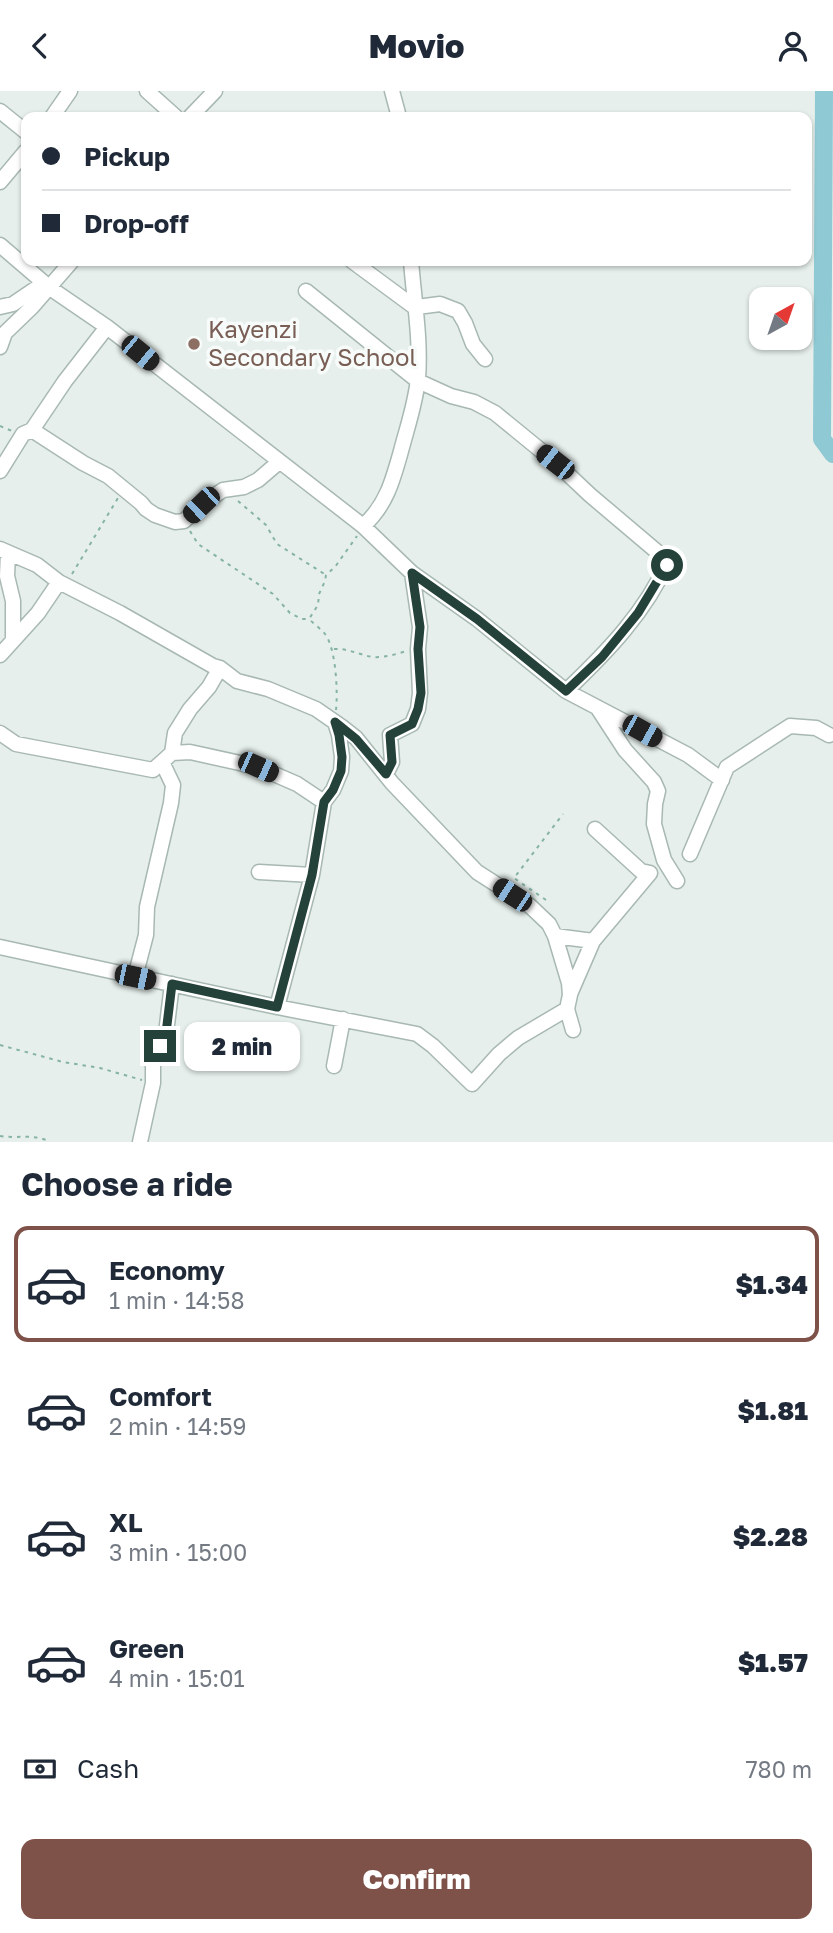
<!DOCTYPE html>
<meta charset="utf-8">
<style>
:root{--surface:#fff;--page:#f6f6f7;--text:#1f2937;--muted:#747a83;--line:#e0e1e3;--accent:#7f5249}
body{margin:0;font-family:"Golos Text",sans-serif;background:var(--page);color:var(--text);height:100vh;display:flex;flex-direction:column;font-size:26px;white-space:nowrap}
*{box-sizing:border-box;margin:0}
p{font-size:23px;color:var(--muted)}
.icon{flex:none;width:38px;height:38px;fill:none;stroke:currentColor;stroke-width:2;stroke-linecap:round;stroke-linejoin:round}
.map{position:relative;height:1051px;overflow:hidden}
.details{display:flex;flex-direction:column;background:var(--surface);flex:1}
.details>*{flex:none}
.banner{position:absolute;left:21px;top:21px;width:791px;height:154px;border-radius:14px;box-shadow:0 2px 5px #0004;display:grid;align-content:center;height:154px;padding:0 21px;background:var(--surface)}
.needle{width:46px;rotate:40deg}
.fabs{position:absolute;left:749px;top:196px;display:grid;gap:14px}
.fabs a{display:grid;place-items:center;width:63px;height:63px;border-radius:14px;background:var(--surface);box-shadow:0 2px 5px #0004;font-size:35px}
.end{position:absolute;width:32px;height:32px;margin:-16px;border:9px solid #24423a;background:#fff;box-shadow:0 0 0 4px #fff}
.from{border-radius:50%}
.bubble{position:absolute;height:49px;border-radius:14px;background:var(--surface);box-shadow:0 2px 5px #0004;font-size:23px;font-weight:800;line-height:49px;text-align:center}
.car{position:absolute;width:21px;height:42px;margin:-21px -10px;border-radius:9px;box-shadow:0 0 5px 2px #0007;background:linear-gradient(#222 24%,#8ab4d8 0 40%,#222 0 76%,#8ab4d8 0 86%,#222 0)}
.banner b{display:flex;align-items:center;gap:24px;height:66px;font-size:26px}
.banner b+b{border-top:2px solid var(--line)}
.banner i{width:18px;height:18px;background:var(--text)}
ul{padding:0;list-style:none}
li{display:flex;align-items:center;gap:21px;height:116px;margin:0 14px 10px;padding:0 7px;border:4px solid transparent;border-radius:14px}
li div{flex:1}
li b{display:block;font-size:26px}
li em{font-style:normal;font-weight:800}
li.on{border-color:var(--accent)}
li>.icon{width:63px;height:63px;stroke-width:1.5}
h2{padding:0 21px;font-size:32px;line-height:84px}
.pay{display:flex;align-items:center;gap:18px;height:77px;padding:0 21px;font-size:26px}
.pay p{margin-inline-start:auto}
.button{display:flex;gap:14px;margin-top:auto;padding:14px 21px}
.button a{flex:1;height:80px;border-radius:14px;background:var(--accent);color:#fff;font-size:28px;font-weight:800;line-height:80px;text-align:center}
header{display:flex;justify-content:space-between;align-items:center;height:91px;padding:0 21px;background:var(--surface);font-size:32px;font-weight:800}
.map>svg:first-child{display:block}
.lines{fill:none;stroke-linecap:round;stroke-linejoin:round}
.river{stroke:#8ec9d4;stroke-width:18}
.minor-casing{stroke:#a8b8b2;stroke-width:17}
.path{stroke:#86b3a5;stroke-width:2;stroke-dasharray:3.5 5;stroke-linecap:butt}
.minor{stroke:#fff;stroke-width:14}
.route{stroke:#24423a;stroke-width:9}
.education-dot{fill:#8d6e63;stroke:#f7fbf9;stroke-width:2.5}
.labels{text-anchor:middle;stroke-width:7;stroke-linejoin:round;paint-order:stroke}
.education-label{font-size:24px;fill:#785e54;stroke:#f7fbf9;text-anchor:start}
</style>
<header><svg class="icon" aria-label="back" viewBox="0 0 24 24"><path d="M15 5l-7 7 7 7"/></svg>Movio<svg class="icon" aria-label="person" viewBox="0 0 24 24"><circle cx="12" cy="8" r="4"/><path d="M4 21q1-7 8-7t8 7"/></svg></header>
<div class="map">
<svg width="833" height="1051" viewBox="0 0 833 1051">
<rect width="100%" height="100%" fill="#e6efeb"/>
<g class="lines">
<path class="river" d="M824,0L822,348L833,363"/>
<defs>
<path id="minor" d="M147,0L176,26
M392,0L399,26
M0,20L26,41
M52,26L70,0
M190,26L215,0
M0,91L26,60
M0,154L50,197L107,236L363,435L412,482L477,528L566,600L688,664L722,689
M352,170L417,218V216L440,213L458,220L465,232L473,253L485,268
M306,200L418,290L451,305L474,311L495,322L555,371L590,404L668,470C646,521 606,562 566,600
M0,216L13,213L44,192
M0,256L5,242L32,216L72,170
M32,339L83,372L108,385L141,412L146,418L155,424L175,431L184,430L201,414L223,399L244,396L258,389L279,371
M0,380L23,343L32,339L65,290L107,236
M363,435C386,415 393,389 401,360C407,337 416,311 418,287C421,248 414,209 411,170
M0,458L37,474L59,491L120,522L213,575L220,577L237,590L268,598L316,618L342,636L356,647L392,692L477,781L530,815L549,833L555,845L569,892L570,904L567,918L573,939
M8,462L7,485L13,510V549
M0,564L38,522L59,491
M597,616L625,659L654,691L658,700L655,713L654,733L664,769L677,790
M0,642L16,653L153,679L172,662L190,661L258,676L297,693L324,711
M172,662L175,642L190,618L209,596L220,577
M386,683L392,671L390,644L412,633L418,618L420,602L418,558L420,536L412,482
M690,763L727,676L790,635L816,637L829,644
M259,781L312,784
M555,845L593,850L650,782L641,780L595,738
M0,856L277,916L417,943L433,955L472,993L499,963L518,947L567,918
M135,886L146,844L147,816L171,712L173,694L162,671
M570,903L593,850
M277,916L312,784L324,711L333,699L341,680L342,666L339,644L335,631
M334,975L343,928
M140,1051L153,992V969L166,942L172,893"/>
</defs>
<use href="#minor" class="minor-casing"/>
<path class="path" d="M0,335L12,340
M238,410L266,434L277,453L326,484
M190,440L198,453L273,503L290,522L302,528H309
M72,483L118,407
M334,558C348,557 359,564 373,566C384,567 396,563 407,560
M336,619C338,601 336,557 325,543C321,538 314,533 309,528L318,514L319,503L325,490L326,484L335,476L357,445
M546,809L514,787L563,723
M0,954L63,971L100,977L142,989
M0,1045C17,1048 34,1042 50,1051"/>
<use href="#minor" class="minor"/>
</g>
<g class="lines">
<path class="route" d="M160,955L166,942L172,893L277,916L312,784L324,711L333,699L341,680L342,666L339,644L335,631L356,648L386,683L392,671L390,644L412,633L418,618L421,602L418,558L420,536L412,482L477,528L566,600L602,566L638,522L667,474"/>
</g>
<circle class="education-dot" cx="194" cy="253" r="7"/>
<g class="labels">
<g class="education-label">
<text x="208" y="247">Kayenzi<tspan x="208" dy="28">Secondary School</tspan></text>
</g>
</g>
</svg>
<div class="fabs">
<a><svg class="needle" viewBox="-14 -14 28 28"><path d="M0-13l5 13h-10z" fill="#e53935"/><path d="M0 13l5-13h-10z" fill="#747a83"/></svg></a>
</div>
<i class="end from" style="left:667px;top:474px"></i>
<i class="end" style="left:160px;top:955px"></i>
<div class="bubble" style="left:184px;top:931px;width:116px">2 min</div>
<i class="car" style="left:140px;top:262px;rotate:129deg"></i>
<i class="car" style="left:555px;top:371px;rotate:308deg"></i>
<i class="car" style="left:201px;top:414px;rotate:226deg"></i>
<i class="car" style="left:642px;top:640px;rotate:119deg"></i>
<i class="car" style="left:258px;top:676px;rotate:114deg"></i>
<i class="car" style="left:512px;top:804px;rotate:303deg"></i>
<i class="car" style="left:135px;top:886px;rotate:102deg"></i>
<div class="banner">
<b><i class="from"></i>Pickup</b>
<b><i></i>Drop-off</b>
</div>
</div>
<section class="details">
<h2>Choose a ride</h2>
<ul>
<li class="on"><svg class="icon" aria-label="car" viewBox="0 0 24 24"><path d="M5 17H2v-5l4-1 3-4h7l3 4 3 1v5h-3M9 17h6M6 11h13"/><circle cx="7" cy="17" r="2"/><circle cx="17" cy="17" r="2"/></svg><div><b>Economy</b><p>1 min · 14:58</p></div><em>$1.34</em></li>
<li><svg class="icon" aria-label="car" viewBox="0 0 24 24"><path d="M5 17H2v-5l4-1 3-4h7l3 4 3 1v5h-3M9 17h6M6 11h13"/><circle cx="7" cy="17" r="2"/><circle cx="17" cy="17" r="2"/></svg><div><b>Comfort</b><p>2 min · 14:59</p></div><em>$1.81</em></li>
<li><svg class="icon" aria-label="car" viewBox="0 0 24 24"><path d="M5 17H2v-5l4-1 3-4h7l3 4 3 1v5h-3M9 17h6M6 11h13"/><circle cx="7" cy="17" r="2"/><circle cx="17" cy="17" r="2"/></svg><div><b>XL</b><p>3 min · 15:00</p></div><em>$2.28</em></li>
<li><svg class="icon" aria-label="car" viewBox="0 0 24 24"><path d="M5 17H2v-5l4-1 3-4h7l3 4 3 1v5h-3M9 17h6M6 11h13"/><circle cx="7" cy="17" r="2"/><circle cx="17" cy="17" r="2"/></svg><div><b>Green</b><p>4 min · 15:01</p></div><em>$1.57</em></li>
</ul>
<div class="pay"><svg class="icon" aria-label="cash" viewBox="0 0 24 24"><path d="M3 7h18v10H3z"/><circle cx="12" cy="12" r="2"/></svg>Cash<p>780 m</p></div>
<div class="button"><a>Confirm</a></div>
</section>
